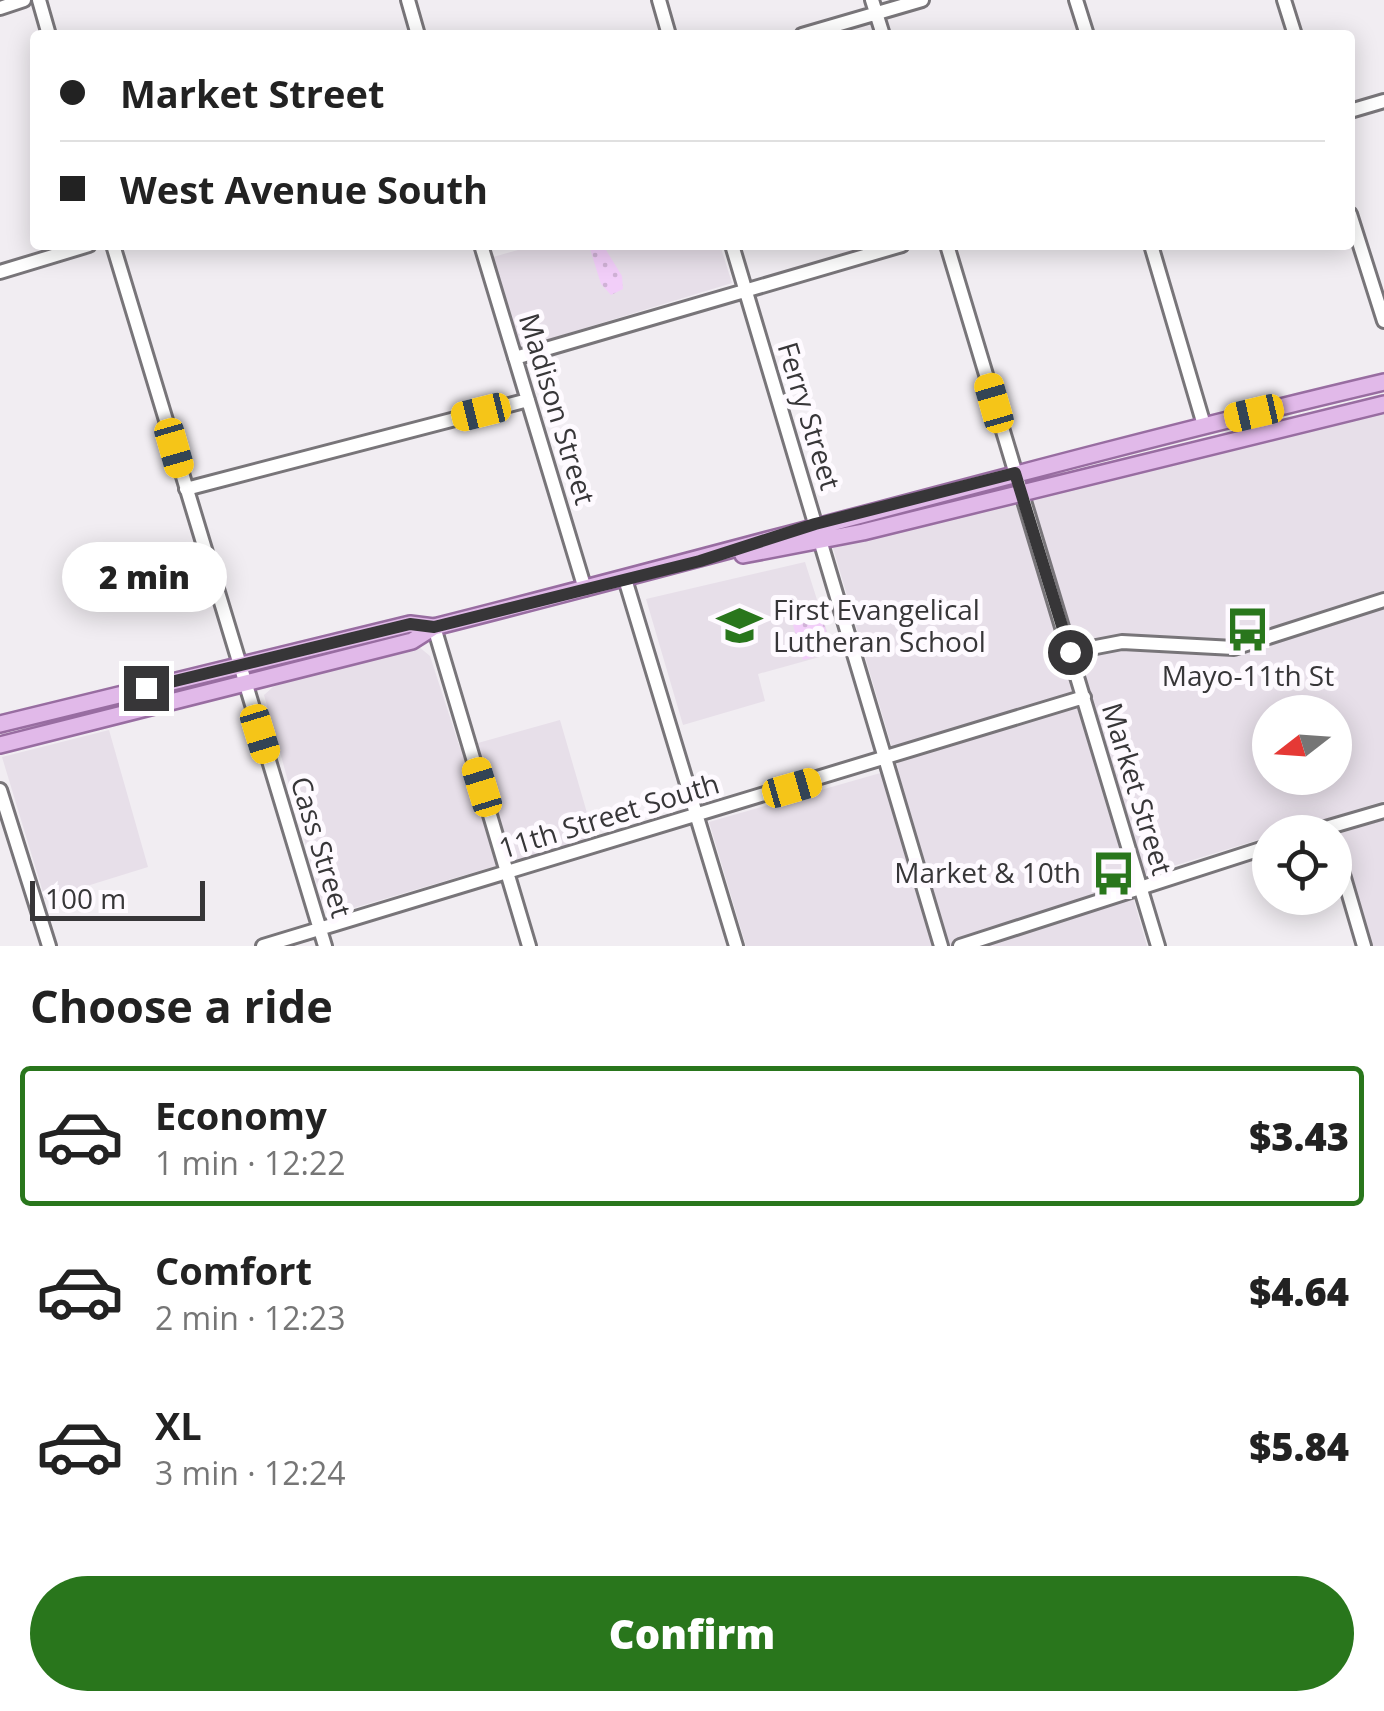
<!DOCTYPE html>
<meta charset="utf-8">
<style>
:root{--surface:#fff;--page:#f2f2f2;--text:#222;--muted:#767676;--line:#e0e0e0;--accent:#29761c}
body{margin:0;font-family:"Open Sans",sans-serif;background:var(--page);color:var(--text);height:100vh;display:flex;flex-direction:column;font-size:38px;white-space:nowrap}
*{box-sizing:border-box;margin:0}
p{font-size:32px;color:var(--muted)}
.icon{flex:none;width:55px;height:55px;fill:none;stroke:currentColor;stroke-width:2;stroke-linecap:round;stroke-linejoin:round}
.map{position:relative;height:946px;overflow:hidden}
.drawer{display:flex;flex-direction:column;background:var(--surface);flex:1}
.drawer>*{flex:none}
.guide{position:absolute;left:30px;top:30px;width:1325px;height:220px;border-radius:10px;box-shadow:0 5px 25px #0003;display:grid;align-content:center;height:220px;padding:0 30px;background:var(--surface)}
.needle{width:65px;rotate:253deg}
.fabs{position:absolute;left:1252px;top:695px;display:grid;gap:20px}
.fabs a{display:grid;place-items:center;width:100px;height:100px;border-radius:50%;background:var(--surface);box-shadow:0 5px 25px #0003;font-size:50px}
.scale{position:absolute;left:30px;bottom:25px;width:175px;box-sizing:border-box;padding-left:10px;border:5px solid #373638;border-top:0;font-size:28px;line-height:35px;white-space:nowrap;color:#373638;-webkit-text-stroke:8px #fefaff;paint-order:stroke}
.end{position:absolute;width:45px;height:45px;margin:-22px;border:12px solid #373638;background:#fff;box-shadow:0 0 0 5px #fff}
.from{border-radius:50%}
.bubble{position:absolute;height:70px;border-radius:35px;background:var(--surface);box-shadow:0 5px 25px #0003;font-size:32px;font-weight:800;line-height:70px;text-align:center}
.car{position:absolute;width:30px;height:60px;margin:-30px -15px;border-radius:12px;box-shadow:0 0 8px 2px #0007;background:linear-gradient(#f5c518 24%,#345 0 40%,#f5c518 0 76%,#345 0 86%,#f5c518 0)}
.guide b{display:flex;align-items:center;gap:35px;height:95px;font-size:38px}
.guide b+b{border-top:2px solid var(--line)}
.guide i{width:25px;height:25px;background:var(--text)}
ul{padding:0;list-style:none}
li{display:flex;align-items:center;gap:30px;height:140px;margin:0 20px 15px;padding:0 10px;border:5px solid transparent;border-radius:10px}
li div{flex:1}
li b{display:block;font-size:38px}
li em{font-style:normal;font-weight:800}
li.active{border-color:var(--accent)}
li>.icon{width:90px;height:90px;stroke-width:1.5}
h2{padding:0 30px;font-size:45px;line-height:120px}
.button{display:flex;gap:20px;margin-top:auto;padding:20px 30px}
.button a{flex:1;height:115px;border-radius:60px;background:var(--accent);color:#fff;font-size:40px;font-weight:800;line-height:115px;text-align:center}
.map>svg:first-child{display:block}
.built{fill:#e7dfe9;fill-rule:evenodd}
.grass{fill:url(#grass-dots)}
.lines{fill:none;stroke-linecap:round;stroke-linejoin:round}
.minor-casing{stroke:#787579;stroke-width:18}
.major-casing{stroke:#986da1;stroke-width:20}
.minor{stroke:#fff;stroke-width:12}
.major{stroke:#e1b9e9;stroke-width:15}
.route{stroke:#373638;stroke-width:12}
.labels{text-anchor:middle;stroke-width:10;stroke-linejoin:round;paint-order:stroke}
.street-label{font-size:28px;fill:#373638;stroke:#fefaff}
.poi-label{font-size:28px;fill:#373638;stroke:#fefaff;text-anchor:start}
</style>
<div class="map">
<svg width="1384" height="946" viewBox="0 0 1384 946">
<defs>
<pattern id="grass-dots" width="8" height="8" patternUnits="userSpaceOnUse" patternTransform="scale(2.5)"><rect width="8" height="8" fill="#f2cef9"/><path d="M2 2h.1M6 6h.1" fill="none" stroke="#d0b2d6" stroke-width="1.8" stroke-linecap="round"/></pattern>
</defs>
<rect width="100%" height="100%" fill="#f1edf2"/>
<path class="built" d="M536,245H720L732,283L520,348L493,257Z
M1384,412V801L1128,880L1147,946H746L709,822L898,768L833,548ZM1270,712H1335V778H1270Z
M805,562L834,653L758,674L765,701L683,725L646,599Z
M418,646L430,656L460,748L560,720L594,837L330,915L322,903L264,695L273,687L299,677Z
M109,730L148,867L45,899L2,757Z
M1384,820V946H1372L1338,834Z"/>
<path class="grass" d="M594,245H603L622,276L623,289L611,295L601,284L590,249Z
M820,610L832,652L803,660L791,618Z"/>
<g class="lines">
<defs>
<path id="minor" d="M39,0L49,35
M408,0L418,35
M659,0L669,35
M872,0L883,35
M1076,0L1087,35
M1284,0L1295,35
M0,8L24,0
M802,35L922,0
M1350,111L1384,101
M1350,214L1384,321
M113,245L325,946
M481,245L585,589
M732,245L941,946
M947,245L1158,946
M1151,245L1204,425
M0,272L89,245
M515,358L902,245
M186,489L528,400
M625,579L736,946
M434,627L529,946
M1070,652L1122,642L1234,648L1384,600
M0,790L49,946
M1312,832L1384,811
M1335,847L1364,946
M263,946L1084,697
M960,946L1270,846"/>
<path id="major" d="M743,555L863,532L1384,404
M0,724L410,624L434,627
M0,745L412,641L434,627C751,547 1065,457 1384,382"/>
</defs>
<use href="#minor" class="minor-casing"/>
<use href="#major" class="major-casing"/>
<use href="#minor" class="minor"/>
<use href="#major" class="major"/>
</g>
<g class="lines">
<path class="route" d="M146,688L410,624L434,627L700,561L815,524L1015,473L1070,652"/>
</g>
<defs>
<symbol id="school-bare" viewBox="-9 -9 18 18"><path d="M0-5L7-2L0 1L-7-2ZM-4 1L0 2.5L4 1V4Q0 6-4 4Z" fill="#29761c" stroke="#fefaff" stroke-width="2.5" paint-order="stroke"/></symbol>
<symbol id="bus-bare" viewBox="-9 -9 18 18"><path d="M-5-6H5V4H4V6H2V4H-2V6H-4V4H-5ZM-3.5-4V0h7V-4ZM-3.5 1.2v1.5H-2V1.2ZM2 1.2v1.5H3.5V1.2Z" fill="#29761c" stroke="#fefaff" stroke-width="2.5" paint-order="stroke"/></symbol>
</defs>
<g fill-rule="evenodd">
<use href="#school-bare" x="708" y="594" width="63" height="63"/>
<use href="#bus-bare" x="1216" y="598" width="63" height="63"/>
<use href="#bus-bare" x="1082" y="842" width="63" height="63"/>
</g>
<g class="labels">
<g class="street-label">
<text transform="translate(557 409) rotate(73)" y="10">Madison Street</text>
<text transform="translate(809 416) rotate(73)" y="10">Ferry Street</text>
<text transform="translate(1137 789) rotate(73)" y="10">Market Street</text>
<text transform="translate(609 816) rotate(-17)" y="10">11th Street South</text>
<text transform="translate(321 847) rotate(73)" y="10">Cass Street</text>
</g>
<g class="poi-label">
<text x="773" y="620">First Evangelical<tspan x="773" dy="32">Lutheran School</tspan></text>
<text x="1248" y="686" text-anchor="middle">Mayo-11th St</text>
<text x="1081" y="883" text-anchor="end">Market &amp; 10th</text>
</g>
</g>
</svg>
<div class="fabs">
<a><svg class="needle" viewBox="-14 -14 28 28"><path d="M0-13l5 13h-10z" fill="#e53935"/><path d="M0 13l5-13h-10z" fill="#767676"/></svg></a>
<a><svg class="icon" aria-label="locate" viewBox="0 0 24 24"><circle cx="12" cy="12" r="6"/><path d="M12 2v4M12 18v4M2 12h4M18 12h4"/></svg></a>
</div>
<div class="scale">100 m</div>
<i class="end from" style="left:1070px;top:652px"></i>
<i class="end" style="left:146px;top:688px"></i>
<div class="bubble" style="left:62px;top:542px;width:165px">2 min</div>
<i class="car" style="left:994px;top:403px;rotate:344deg"></i>
<i class="car" style="left:481px;top:412px;rotate:256deg"></i>
<i class="car" style="left:1254px;top:413px;rotate:257deg"></i>
<i class="car" style="left:174px;top:448px;rotate:164deg"></i>
<i class="car" style="left:260px;top:734px;rotate:163deg"></i>
<i class="car" style="left:482px;top:787px;rotate:343deg"></i>
<i class="car" style="left:792px;top:788px;rotate:74deg"></i>
<div class="guide">
<b><i class="from"></i>Market Street</b>
<b><i></i>West Avenue South</b>
</div>
</div>
<section class="drawer">
<h2>Choose a ride</h2>
<ul>
<li class="active"><svg class="icon" aria-label="car" viewBox="0 0 24 24"><path d="M5 17H2v-5l4-1 3-4h7l3 4 3 1v5h-3M9 17h6M6 11h13"/><circle cx="7" cy="17" r="2"/><circle cx="17" cy="17" r="2"/></svg><div><b>Economy</b><p>1 min · 12:22</p></div><em>$3.43</em></li>
<li><svg class="icon" aria-label="car" viewBox="0 0 24 24"><path d="M5 17H2v-5l4-1 3-4h7l3 4 3 1v5h-3M9 17h6M6 11h13"/><circle cx="7" cy="17" r="2"/><circle cx="17" cy="17" r="2"/></svg><div><b>Comfort</b><p>2 min · 12:23</p></div><em>$4.64</em></li>
<li><svg class="icon" aria-label="car" viewBox="0 0 24 24"><path d="M5 17H2v-5l4-1 3-4h7l3 4 3 1v5h-3M9 17h6M6 11h13"/><circle cx="7" cy="17" r="2"/><circle cx="17" cy="17" r="2"/></svg><div><b>XL</b><p>3 min · 12:24</p></div><em>$5.84</em></li>
</ul>
<div class="button"><a>Confirm</a></div>
</section>
